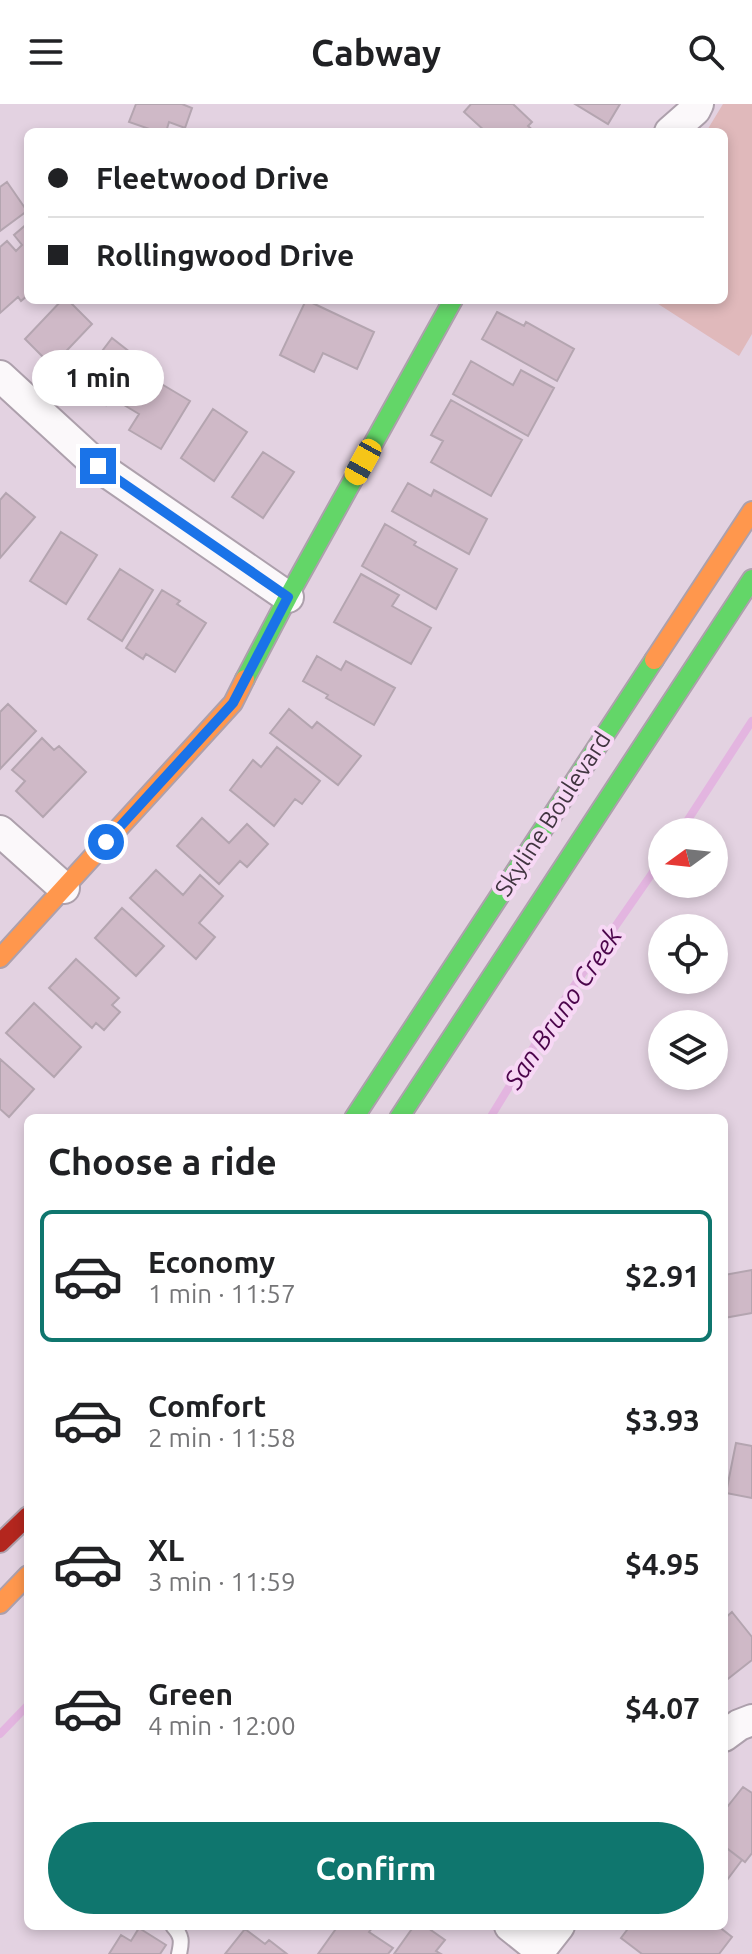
<!DOCTYPE html>
<meta charset="utf-8">
<style>
:root{--surface:#fff;--page:#f6f6f6;--text:#202124;--muted:#757577;--line:#e0e0e0;--accent:#0f766e}
body{margin:0;font-family:Ubuntu,sans-serif;background:var(--page);color:var(--text);height:100vh;display:flex;flex-direction:column;font-size:30px;white-space:nowrap}
*{box-sizing:border-box;margin:0}
p{font-size:26px;color:var(--muted)}
.icon{flex:none;width:44px;height:44px;fill:none;stroke:currentColor;stroke-width:2;stroke-linecap:round;stroke-linejoin:round}
.map{position:relative;flex:1;overflow:hidden}
.side{position:absolute;left:24px;top:1010px;width:704px;height:816px;display:flex;flex-direction:column;background:var(--surface);border-radius:12px;box-shadow:0 4px 12px #0003}
.side>*{flex:none}
.banner{position:absolute;left:24px;top:24px;width:704px;height:176px;border-radius:12px;box-shadow:0 4px 12px #0003;display:grid;align-content:center;height:176px;padding:0 24px;background:var(--surface)}
.needle{width:52px;rotate:255deg}
.controls{position:absolute;left:648px;top:714px;display:grid;gap:16px}
.controls a{display:grid;place-items:center;width:80px;height:80px;border-radius:50%;background:var(--surface);box-shadow:0 4px 12px #0003;font-size:40px}
.end{position:absolute;width:36px;height:36px;margin:-18px;border:10px solid #1a73e8;background:#fff;box-shadow:0 0 0 4px #fff}
.from{border-radius:50%}
.bubble{position:absolute;height:56px;border-radius:28px;background:var(--surface);box-shadow:0 4px 12px #0003;font-size:26px;font-weight:700;line-height:56px;text-align:center}
.car{position:absolute;width:24px;height:48px;margin:-24px -12px;border-radius:10px;box-shadow:0 0 6px 2px #0007;background:linear-gradient(#f5c518 24%,#345 0 40%,#f5c518 0 76%,#345 0 86%,#f5c518 0)}
.banner b{display:flex;align-items:center;gap:28px;height:76px;font-size:30px}
.banner b+b{border-top:2px solid var(--line)}
.banner i{width:20px;height:20px;background:var(--text)}
ul{padding:0;list-style:none}
li{display:flex;align-items:center;gap:24px;height:132px;margin:0 16px 12px;padding:0 8px;border:4px solid transparent;border-radius:12px}
li div{flex:1}
li b{display:block;font-size:30px}
li em{font-style:normal;font-weight:700}
li.active{border-color:var(--accent)}
li>.icon{width:72px;height:72px;stroke-width:1.5}
h2{padding:0 24px;font-size:36px;line-height:96px}
.button{display:flex;gap:16px;margin-top:auto;padding:16px 24px}
.button a{flex:1;height:92px;border-radius:48px;background:var(--accent);color:#fff;font-size:32px;font-weight:700;line-height:92px;text-align:center}
header{display:flex;justify-content:space-between;align-items:center;height:104px;padding:0 24px;background:var(--surface);font-size:36px;font-weight:700}
.map>svg:first-child{display:block}
.green{fill:#e0b9bb}
.lines{fill:none;stroke-linecap:round;stroke-linejoin:round}
.stream{stroke:#e3b5e0;stroke-width:8}
.building{fill:#cfb9c7;stroke:#b4a5b0;stroke-width:2}
.lane-casing{stroke:#ada0ac;stroke-width:18}
.street-casing{stroke:#ada0ac;stroke-width:34}
.fast-casing{stroke:#ada0ac;stroke-width:22}
.slow-casing{stroke:#ada0ac;stroke-width:22}
.jam-casing{stroke:#ada0ac;stroke-width:22}
.lane{stroke:#fbf8fa;stroke-width:14}
.street{stroke:#fbf8fa;stroke-width:30}
.fast{stroke:#63d668;stroke-width:18}
.slow{stroke:#ff974d;stroke-width:18}
.jam{stroke:#b3261e;stroke-width:18}
.route{stroke:#1a73e8;stroke-width:10}
.labels{text-anchor:middle;stroke-width:8;stroke-linejoin:round;paint-order:stroke}
.street-label{font-size:24px;fill:#413540;stroke:#f7d8f5}
.water-label{font-size:26px;font-style:italic;fill:#4b054b;stroke:#f7d8f5}
</style>
<header><svg class="icon" aria-label="menu" viewBox="0 0 24 24"><path d="M4 6h16M4 12h16M4 18h16"/></svg>Cabway<svg class="icon" aria-label="search" viewBox="0 0 24 24"><circle cx="10" cy="10" r="6"/><path d="M15 15l6 6"/></svg></header>
<div class="map">
<svg width="752" height="1850" viewBox="0 0 752 1850">
<rect width="100%" height="100%" fill="#e3d2e1"/>
<path class="green" d="M723,0H752V230L739,252L652,196H724V28H706Z"/>
<g class="lines">
<path class="stream" d="M680,728L752,617
M490,1014L549,918L662,755
M0,1630L28,1601"/>
</g>
<path class="building" d="M136,0H182L192,4L185,24L169,18L166,28H158L129,18Z
M471,0H513L532,18L528,22L535,28H486L464,8Z
M575,0H620L608,20Z
M7,78L27,107L0,127V83Z
M28,119V191L21,197L18,193L0,209V143L7,137L16,147L22,141L14,131Z
M62,196H68L92,220L52,262L25,235Z
M306,196L374,228L357,265L323,249L314,268L280,251Z
M497,208L524,222L526,218L574,245L557,277L482,235Z
M112,234L140,256L106,301L78,279Z
M471,257L513,281L521,266L554,284L528,332L453,290Z
M143,269L190,297L161,345L129,326L139,310L124,301Z
M451,296L522,336L491,392L431,358L443,337L431,331Z
M213,305L247,328L214,377L181,354Z
M263,348L294,368L263,414L232,393Z
M408,379L431,392L434,386L487,415L469,450L392,407Z
M6,389L35,413L0,454V396Z
M385,420L416,438L414,441L457,465L436,505L362,462Z
M61,428L97,451L66,500L30,477Z
M120,465L153,486L122,537L88,515Z
M361,470L399,491L392,502L431,524L411,560L334,518Z
M162,486L180,497L177,500L206,519L175,568L146,550L143,555L126,544Z
M317,552L341,566L346,557L395,584L374,621L326,594L328,591L303,577Z
M8,600L36,627L0,665V608Z
M289,605L312,624L317,618L361,652L338,681L270,629Z
M42,634L54,646L59,642L86,668L43,713L16,687L25,677L12,666Z
M277,643L320,677L302,700L295,695L274,722L230,686L253,656L261,663Z
M202,714L229,739L247,720L268,740L247,763L240,757L219,780L177,742Z
M156,766L183,791L200,771L223,792L199,819L215,833L196,855L130,794Z
M122,804L164,842L136,872L95,834Z
M76,855L119,894L112,901L120,908L104,926L96,919L92,924L49,884Z
M34,899L81,943L54,973L6,929Z
M0,955L34,985L9,1013L0,1005Z
M752,1166V1209L724,1214V1171Z
M736,1339L752,1342V1394L726,1389Z
M732,1508L752,1533V1556L724,1578V1515Z
M743,1683L752,1689V1749L745,1758L724,1742V1707Z
M724,1742L742,1756L724,1780Z
M338,1822H371L373,1823L369,1828L393,1844L388,1850H318Z
M414,1822H425L445,1836L436,1847L441,1850H394Z
M630,1822H718L732,1833L719,1850H642L621,1834Z
M139,1824L166,1841L160,1850H109L121,1831L131,1837Z
M245,1825L265,1840L269,1836L287,1850H225Z"/>
<g class="lines">
<defs>
<path id="lane" d="M173,1822C182,1832 182,1837 179,1850"/>
<path id="street" d="M670,28L695,6L698,0
M0,272L98,362L288,493
M0,727L64,784
M724,1632L739,1621L752,1616
M510,1822L540,1846
M537,1850L559,1822"/>
<path id="fast" d="M245,575L288,493L453,196
M354,1014L654,556
M399,1014L752,475"/>
<path id="slow" d="M654,556L752,407
M0,854L233,599L245,575
M0,1500L28,1471"/>
<path id="jam" d="M0,1439L28,1412"/>
</defs>
<use href="#lane" class="lane-casing"/>
<use href="#street" class="street-casing"/>
<use href="#fast" class="fast-casing"/>
<use href="#slow" class="slow-casing"/>
<use href="#jam" class="jam-casing"/>
<use href="#lane" class="lane"/>
<use href="#street" class="street"/>
<use href="#fast" class="fast"/>
<use href="#slow" class="slow"/>
<use href="#jam" class="jam"/>
</g>
<g class="lines">
<path class="route" d="M98,362L288,493L233,599L106,738"/>
</g>
<g class="labels">
<g class="street-label">
<text transform="translate(553 710) rotate(-57)" y="8">Skyline Boulevard</text>
</g>
<g class="water-label">
<text transform="translate(563 904) rotate(-56)" y="9">San Bruno Creek</text>
</g>
</g>
</svg>
<div class="controls">
<a><svg class="needle" viewBox="-14 -14 28 28"><path d="M0-13l5 13h-10z" fill="#e53935"/><path d="M0 13l5-13h-10z" fill="#757577"/></svg></a>
<a><svg class="icon" aria-label="locate" viewBox="0 0 24 24"><circle cx="12" cy="12" r="6"/><path d="M12 2v4M12 18v4M2 12h4M18 12h4"/></svg></a>
<a><svg class="icon" aria-label="layers" viewBox="0 0 24 24"><path d="M12 4l9 5-9 5-9-5zM3 14l9 5 9-5"/></svg></a>
</div>
<i class="end from" style="left:106px;top:738px"></i>
<i class="end" style="left:98px;top:362px"></i>
<div class="bubble" style="left:32px;top:246px;width:132px">1 min</div>
<i class="car" style="left:363px;top:358px;rotate:209deg"></i>
<div class="banner">
<b><i class="from"></i>Fleetwood Drive</b>
<b><i></i>Rollingwood Drive</b>
</div>
<section class="side">
<h2>Choose a ride</h2>
<ul>
<li class="active"><svg class="icon" aria-label="car" viewBox="0 0 24 24"><path d="M5 17H2v-5l4-1 3-4h7l3 4 3 1v5h-3M9 17h6M6 11h13"/><circle cx="7" cy="17" r="2"/><circle cx="17" cy="17" r="2"/></svg><div><b>Economy</b><p>1 min · 11:57</p></div><em>$2.91</em></li>
<li><svg class="icon" aria-label="car" viewBox="0 0 24 24"><path d="M5 17H2v-5l4-1 3-4h7l3 4 3 1v5h-3M9 17h6M6 11h13"/><circle cx="7" cy="17" r="2"/><circle cx="17" cy="17" r="2"/></svg><div><b>Comfort</b><p>2 min · 11:58</p></div><em>$3.93</em></li>
<li><svg class="icon" aria-label="car" viewBox="0 0 24 24"><path d="M5 17H2v-5l4-1 3-4h7l3 4 3 1v5h-3M9 17h6M6 11h13"/><circle cx="7" cy="17" r="2"/><circle cx="17" cy="17" r="2"/></svg><div><b>XL</b><p>3 min · 11:59</p></div><em>$4.95</em></li>
<li><svg class="icon" aria-label="car" viewBox="0 0 24 24"><path d="M5 17H2v-5l4-1 3-4h7l3 4 3 1v5h-3M9 17h6M6 11h13"/><circle cx="7" cy="17" r="2"/><circle cx="17" cy="17" r="2"/></svg><div><b>Green</b><p>4 min · 12:00</p></div><em>$4.07</em></li>
</ul>
<div class="button"><a>Confirm</a></div>
</section>
</div>
